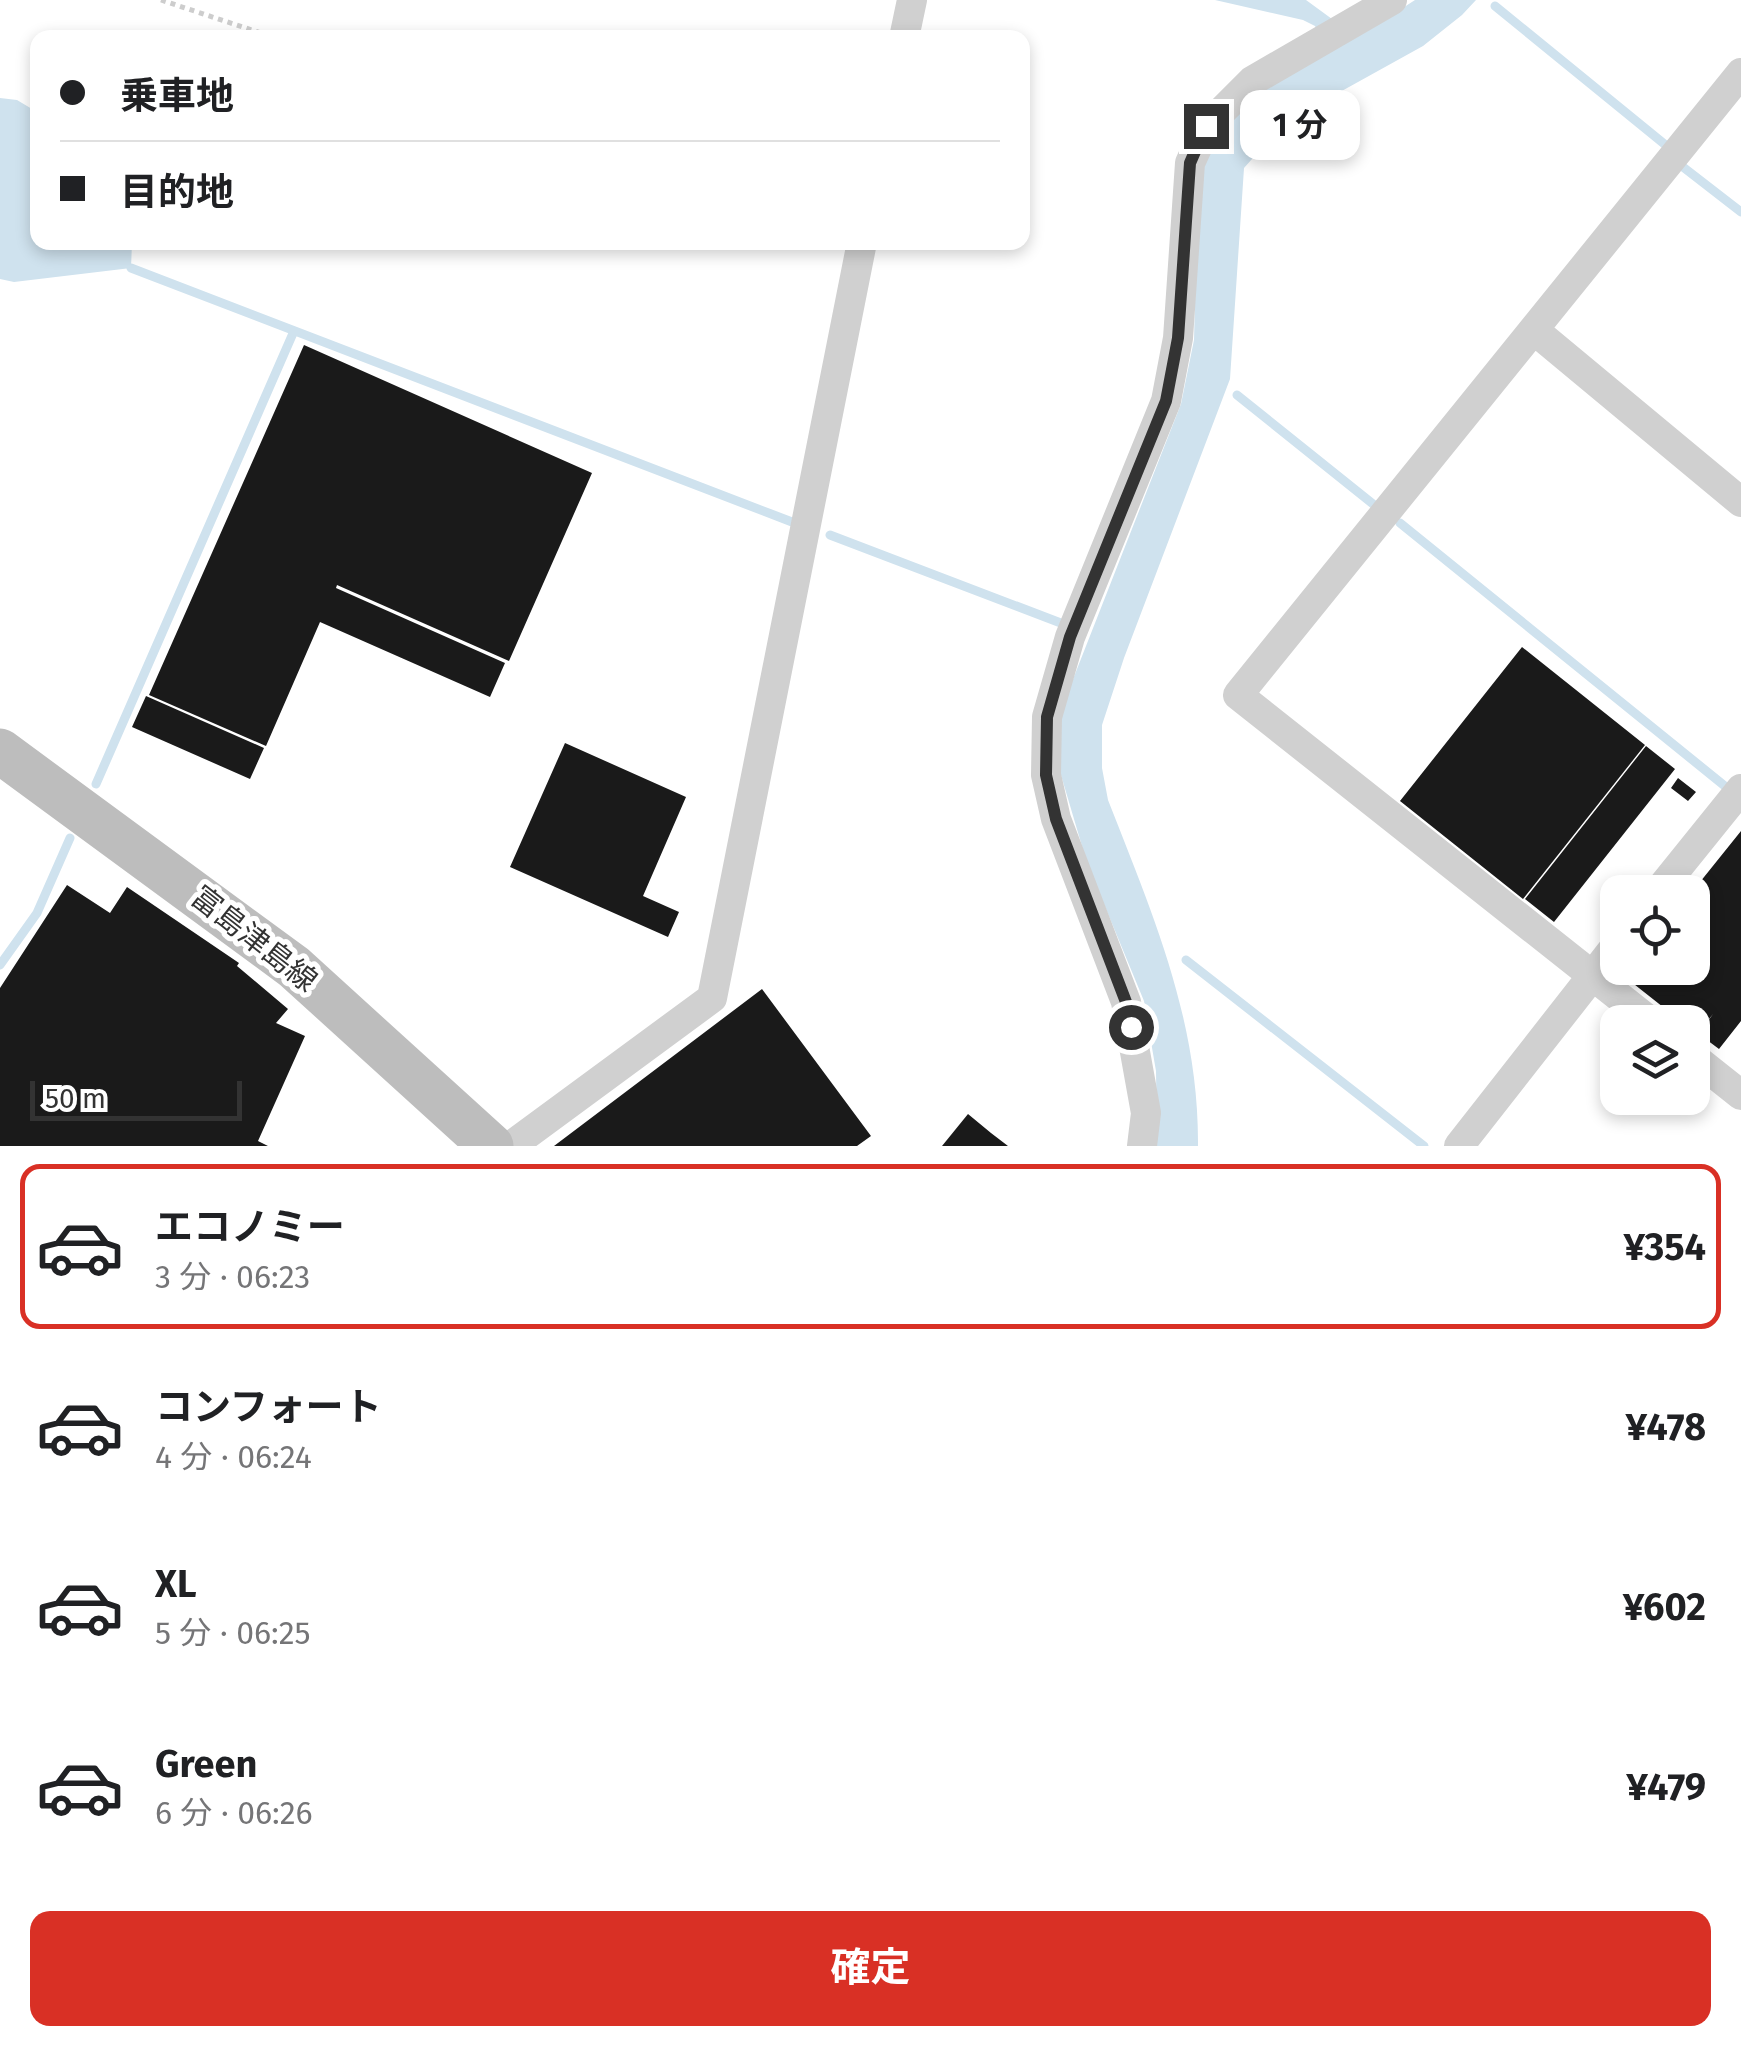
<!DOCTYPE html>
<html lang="ja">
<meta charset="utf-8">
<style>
:root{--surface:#fff;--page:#f6f6f6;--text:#202124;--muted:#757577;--line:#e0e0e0;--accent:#d93025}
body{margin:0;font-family:"Fira Sans","Noto Sans JP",sans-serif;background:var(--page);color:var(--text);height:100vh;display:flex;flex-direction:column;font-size:38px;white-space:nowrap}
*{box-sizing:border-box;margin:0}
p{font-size:32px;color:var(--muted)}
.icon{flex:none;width:55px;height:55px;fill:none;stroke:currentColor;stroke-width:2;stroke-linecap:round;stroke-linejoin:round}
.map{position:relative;height:1146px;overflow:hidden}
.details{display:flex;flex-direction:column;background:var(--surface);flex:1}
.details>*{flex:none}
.guide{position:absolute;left:30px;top:30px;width:1000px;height:220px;border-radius:20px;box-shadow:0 5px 15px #0003;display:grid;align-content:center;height:220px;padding:0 30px;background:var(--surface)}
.buttons{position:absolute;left:1600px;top:875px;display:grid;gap:20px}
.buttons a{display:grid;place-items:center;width:110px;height:110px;border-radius:20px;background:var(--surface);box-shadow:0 5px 15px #0003;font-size:50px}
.scale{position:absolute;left:30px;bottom:25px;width:212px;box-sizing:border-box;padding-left:10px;border:5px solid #333;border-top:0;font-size:28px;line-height:35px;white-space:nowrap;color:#333;-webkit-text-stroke:8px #fff;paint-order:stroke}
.end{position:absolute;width:45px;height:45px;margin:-22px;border:12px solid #333;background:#fff;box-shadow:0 0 0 5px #fff}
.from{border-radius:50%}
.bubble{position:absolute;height:70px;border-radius:20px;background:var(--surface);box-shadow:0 5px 15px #0003;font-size:32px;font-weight:700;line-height:70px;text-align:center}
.guide b{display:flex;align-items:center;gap:35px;height:95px;font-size:38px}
.guide b+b{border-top:2px solid var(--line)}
.guide i{width:25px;height:25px;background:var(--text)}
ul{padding:18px 0 0;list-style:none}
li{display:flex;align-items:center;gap:30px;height:165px;margin:0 20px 15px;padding:0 10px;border:5px solid transparent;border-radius:20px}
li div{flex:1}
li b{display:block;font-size:38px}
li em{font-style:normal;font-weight:700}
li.current{border-color:var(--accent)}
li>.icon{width:90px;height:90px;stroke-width:1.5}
.cta{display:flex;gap:20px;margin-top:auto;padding:20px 30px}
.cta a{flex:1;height:115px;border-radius:20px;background:var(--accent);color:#fff;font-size:40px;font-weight:700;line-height:115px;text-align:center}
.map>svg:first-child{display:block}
.water{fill:#cfe2ee}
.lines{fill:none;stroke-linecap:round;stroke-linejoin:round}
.stream{stroke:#cfe2ee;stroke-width:9}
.building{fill:#1a1a1a}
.path{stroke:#cdcdcd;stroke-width:5;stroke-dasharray:5 5;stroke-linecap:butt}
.street{stroke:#d0d0d0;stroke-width:30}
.secondary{stroke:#bdbdbd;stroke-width:45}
.route{stroke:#333;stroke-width:12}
.labels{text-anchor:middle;stroke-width:10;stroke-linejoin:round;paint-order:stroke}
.street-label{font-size:30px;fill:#333;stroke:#fff}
</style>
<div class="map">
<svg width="1741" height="1146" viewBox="0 0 1741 1146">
<rect width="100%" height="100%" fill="#fff"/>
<path class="water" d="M1215,0H1306L1332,19L1375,26L1415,0H1476L1462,15L1423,46L1284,123L1244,168L1230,379L1124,658L1102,725V768L1108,800C1153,915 1199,1020 1198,1146H1157L1156,1071L1144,1001L1087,863L1058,765L1061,716L1066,697L1181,404L1194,340L1198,190L1204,161L1225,121L1276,80L1327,53L1315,26L1303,20Z
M0,98L17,100L37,112L38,242L132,243L131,268L14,282L0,279Z"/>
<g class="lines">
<path class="stream" d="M1495,6L1668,147
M1683,167L1741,212
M131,268L792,522
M1237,395L1378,508
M1400,523L1726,787
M830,535L1066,625
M96,784L294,331
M1186,960L1424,1146
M0,965L37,913L70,838"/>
</g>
<path class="building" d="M304,345L592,473L509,661L337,585L336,588L505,663L490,697L320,622L266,746L149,695Z
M1522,647L1645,745L1523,899L1400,801Z
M146,696L264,748L250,779L132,727Z
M565,743L686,797L643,896L679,912L668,937L510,867Z
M1646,746L1675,769L1554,922L1525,899Z
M1678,778L1696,792L1688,801L1671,788Z
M1741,831V1021L1719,1049L1699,1034L1713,1014L1697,1034L1692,1031V1022H1682L1625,977L1632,968H1692V892Z
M67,885L110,913L127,887L239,963L237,966L288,1009L276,1023L305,1036L258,1141L268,1146H0V988Z
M762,989L871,1136L857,1146H554Z
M968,1114L991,1133L1008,1146H942Z"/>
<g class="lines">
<path class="path" d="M161,0L276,38"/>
<path class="street" d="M904,38L912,0
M1534,330L1741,502
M1658,892L1741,789
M1651,1022L1238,695L1741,73
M1692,1056L1741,1095
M511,1146L712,998L862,242
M1142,1146L1146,1113L1126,1002L1056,819L1046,775L1047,717L1070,637L1166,401L1178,338L1190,163L1207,126L1252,81L1392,0
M1459,1146L1618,943"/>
<path class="secondary" d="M0,751L294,967L491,1146"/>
</g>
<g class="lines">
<path class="route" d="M1131,1027L1126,1002L1056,819L1046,775L1047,717L1070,637L1166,401L1178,338L1190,163L1206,126"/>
</g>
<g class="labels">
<g class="street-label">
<text transform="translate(254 939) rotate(38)" y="10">富島津島線</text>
</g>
</g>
</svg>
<div class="buttons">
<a><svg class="icon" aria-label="locate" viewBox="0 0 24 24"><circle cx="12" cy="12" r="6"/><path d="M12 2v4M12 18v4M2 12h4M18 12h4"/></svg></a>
<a><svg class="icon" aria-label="layers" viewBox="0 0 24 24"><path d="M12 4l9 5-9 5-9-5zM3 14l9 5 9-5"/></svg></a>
</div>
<div class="scale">50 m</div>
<i class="end from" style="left:1131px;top:1027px"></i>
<i class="end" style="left:1206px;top:126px"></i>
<div class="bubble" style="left:1240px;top:90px;width:120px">1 分</div>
<div class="guide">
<b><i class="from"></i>乗車地</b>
<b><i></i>目的地</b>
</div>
</div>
<section class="details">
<ul>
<li class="current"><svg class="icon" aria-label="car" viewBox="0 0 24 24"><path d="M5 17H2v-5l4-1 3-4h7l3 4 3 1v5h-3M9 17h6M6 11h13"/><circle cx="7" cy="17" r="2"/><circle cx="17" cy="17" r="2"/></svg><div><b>エコノミー</b><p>3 分 · 06:23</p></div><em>¥354</em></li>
<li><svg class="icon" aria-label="car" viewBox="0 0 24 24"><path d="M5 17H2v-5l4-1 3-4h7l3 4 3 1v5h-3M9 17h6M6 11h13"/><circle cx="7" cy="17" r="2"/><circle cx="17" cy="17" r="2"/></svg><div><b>コンフォート</b><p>4 分 · 06:24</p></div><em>¥478</em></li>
<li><svg class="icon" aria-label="car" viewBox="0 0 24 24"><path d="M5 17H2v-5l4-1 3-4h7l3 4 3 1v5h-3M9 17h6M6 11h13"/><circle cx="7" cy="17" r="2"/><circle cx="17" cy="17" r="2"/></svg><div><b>XL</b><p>5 分 · 06:25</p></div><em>¥602</em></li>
<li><svg class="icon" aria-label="car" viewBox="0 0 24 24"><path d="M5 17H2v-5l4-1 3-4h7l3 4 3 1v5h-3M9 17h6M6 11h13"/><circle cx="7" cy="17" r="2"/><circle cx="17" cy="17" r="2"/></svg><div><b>Green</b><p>6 分 · 06:26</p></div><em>¥479</em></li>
</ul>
<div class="cta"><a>確定</a></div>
</section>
